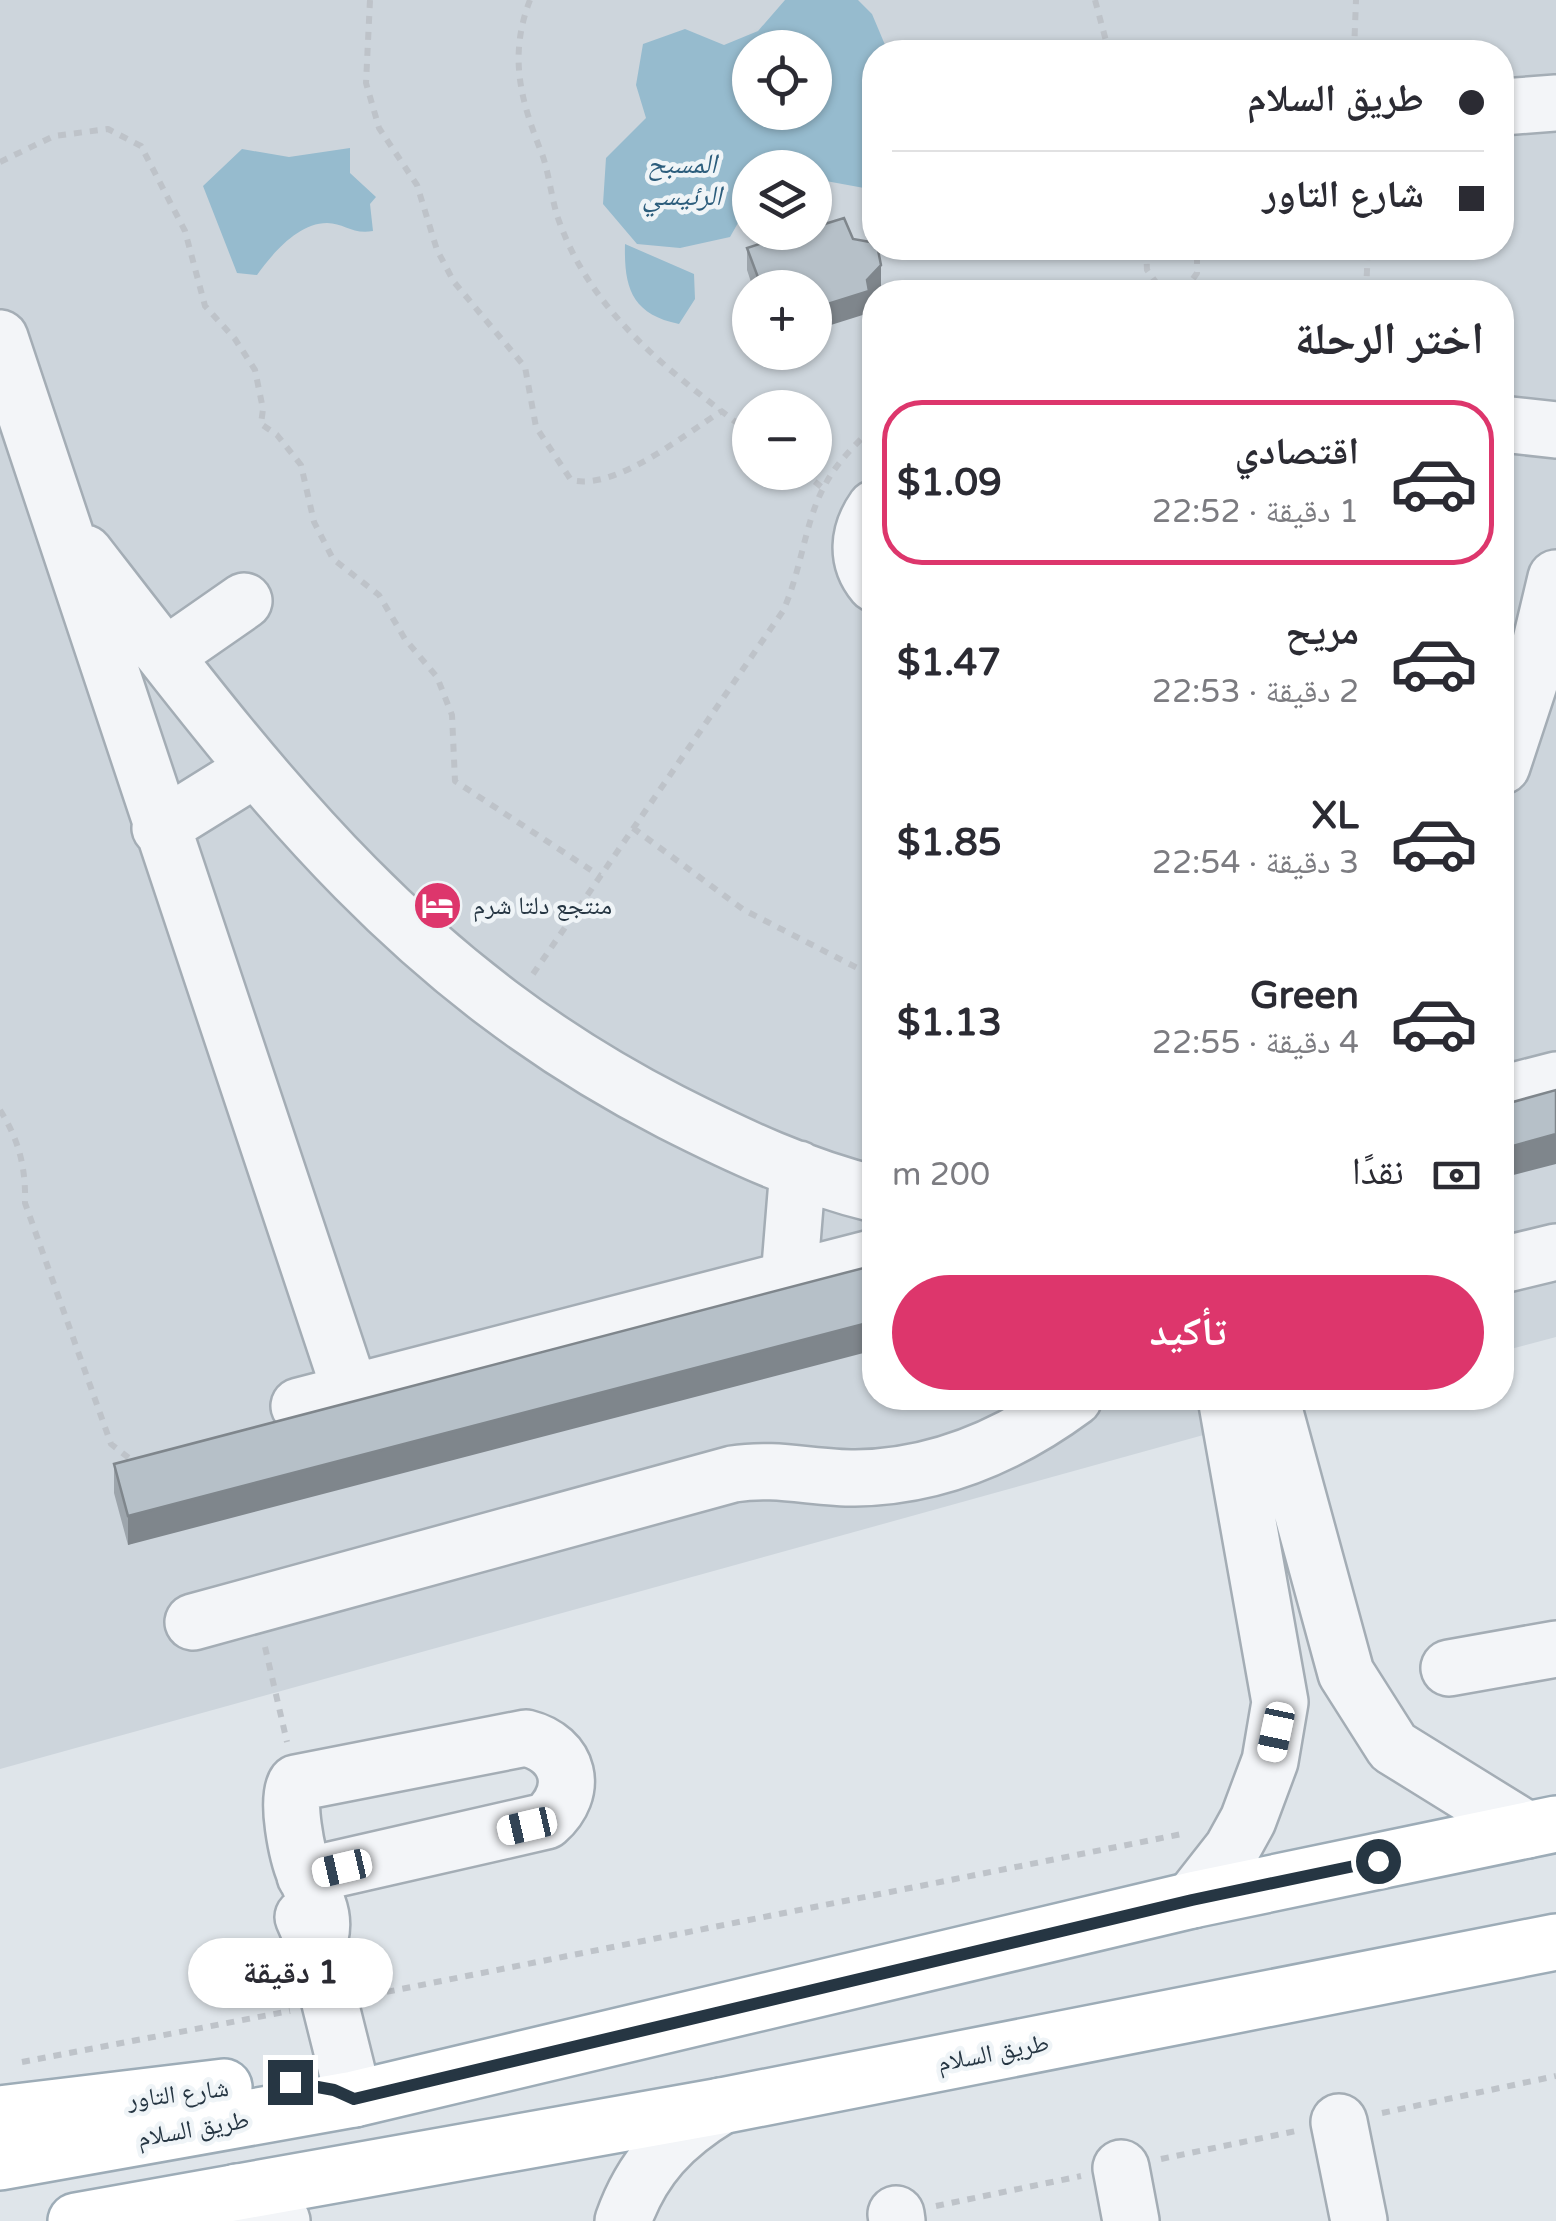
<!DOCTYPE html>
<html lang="ar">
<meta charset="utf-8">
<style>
:root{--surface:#fff;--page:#f2f2f3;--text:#2b2b33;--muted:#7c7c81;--line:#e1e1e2;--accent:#dd366c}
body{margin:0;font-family:"Varela Round","Noto Naskh Arabic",sans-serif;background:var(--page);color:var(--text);direction:rtl;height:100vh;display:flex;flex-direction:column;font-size:38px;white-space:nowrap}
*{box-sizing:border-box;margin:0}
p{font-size:32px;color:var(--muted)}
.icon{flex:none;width:55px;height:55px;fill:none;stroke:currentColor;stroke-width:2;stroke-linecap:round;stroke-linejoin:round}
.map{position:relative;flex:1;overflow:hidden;direction:ltr}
.side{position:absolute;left:862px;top:280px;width:652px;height:1130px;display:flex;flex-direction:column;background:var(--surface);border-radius:40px;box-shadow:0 2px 8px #0004;direction:rtl}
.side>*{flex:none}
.banner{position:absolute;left:862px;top:40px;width:652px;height:220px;border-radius:40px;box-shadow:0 2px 8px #0004;direction:rtl;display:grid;align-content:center;height:220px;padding:0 30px;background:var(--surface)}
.fabs{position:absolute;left:732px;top:30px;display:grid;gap:20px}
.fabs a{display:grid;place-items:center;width:100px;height:100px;border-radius:50%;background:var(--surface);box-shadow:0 2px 8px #0004;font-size:50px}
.end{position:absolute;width:45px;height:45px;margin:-22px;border:12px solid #263643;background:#fff;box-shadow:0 0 0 5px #fff}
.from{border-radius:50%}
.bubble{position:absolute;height:70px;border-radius:35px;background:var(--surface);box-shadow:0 2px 8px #0004;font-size:32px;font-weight:700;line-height:70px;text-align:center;direction:rtl}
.car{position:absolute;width:30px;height:60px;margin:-30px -15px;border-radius:12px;box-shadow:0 0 8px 2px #0007;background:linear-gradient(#fff 24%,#345 0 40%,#fff 0 76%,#345 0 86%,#fff 0)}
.banner b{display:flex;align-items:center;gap:35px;height:95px;font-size:38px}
.banner b+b{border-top:2px solid var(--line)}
.banner i{width:25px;height:25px;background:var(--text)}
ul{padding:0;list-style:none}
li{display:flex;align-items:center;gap:30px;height:165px;margin:0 20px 15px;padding:0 10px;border:5px solid transparent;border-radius:40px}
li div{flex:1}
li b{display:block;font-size:38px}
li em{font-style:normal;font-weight:700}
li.on{border-color:var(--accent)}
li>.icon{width:90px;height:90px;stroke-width:1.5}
h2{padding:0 30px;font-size:45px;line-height:120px}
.pay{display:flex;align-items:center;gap:25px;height:110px;padding:0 30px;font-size:38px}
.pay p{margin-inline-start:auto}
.cta{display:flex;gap:20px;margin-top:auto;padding:20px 30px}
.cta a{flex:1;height:115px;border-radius:60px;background:var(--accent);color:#fff;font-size:40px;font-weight:700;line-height:115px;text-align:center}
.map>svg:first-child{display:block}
.built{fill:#cdd5dc;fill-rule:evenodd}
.water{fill:#96bbce;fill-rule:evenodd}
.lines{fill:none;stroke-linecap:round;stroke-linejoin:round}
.minor-casing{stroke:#a4adb5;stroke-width:60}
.major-casing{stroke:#9dacb7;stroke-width:60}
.path{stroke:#bec3c9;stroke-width:6;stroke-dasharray:8 8;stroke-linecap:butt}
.minor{stroke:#f3f5f8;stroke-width:55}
.major{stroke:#fff;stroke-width:55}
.wall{fill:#9da5ac}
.shaded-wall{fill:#7f868c}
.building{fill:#b6c0c8;stroke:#7f868c;stroke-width:2.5}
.route{stroke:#263643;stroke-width:12}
.labels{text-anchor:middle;stroke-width:9;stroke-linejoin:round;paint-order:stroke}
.poi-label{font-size:25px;fill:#263643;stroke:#eff4f7;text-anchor:start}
.street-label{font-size:25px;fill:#263643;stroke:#eff4f7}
.water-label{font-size:28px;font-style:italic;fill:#2c5d7c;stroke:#eff4f7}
</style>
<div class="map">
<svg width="1556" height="2221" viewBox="0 0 1556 2221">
<rect width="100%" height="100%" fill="#dfe5ea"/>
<path class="built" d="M0,0H1556V1337L1503,1351L1502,292H875V1398H1337L0,1769ZM750,48H815V112H750ZM875,52H1502V248H875ZM750,168H815V232H750ZM750,288H815V352H750ZM750,408H815V472H750Z"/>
<path class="water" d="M785,0H858L872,14L888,52H875V190L815,179V168H750V202L730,237L680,248L637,244L603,204L606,158L646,118L636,85L643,44L685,29L724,45L758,31ZM750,48H815V112H750Z
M350,148V173L376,197L370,204L373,231C353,235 344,223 327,223C298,223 272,254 257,275L237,273L203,186L242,149L289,157Z
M625,244L694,274L695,299L679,324C631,314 624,287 625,244Z"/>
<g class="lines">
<defs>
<path id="minor" d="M1502,107L1556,103
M0,338L351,1393
M1502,424L1556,430
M875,508C858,532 855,560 875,584
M85,553C263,783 406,976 671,1112C736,1145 804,1177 875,1194
M165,656L244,601
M1502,766L1535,666L1556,578
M160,828L255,769
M1502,1094L1556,1080
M1502,1265L1556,1252
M789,1279L798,1169
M1271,1398L1346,1673L1393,1747L1527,1830
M299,1406L875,1257
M193,1622L733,1474C775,1467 813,1478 855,1478C937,1477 1009,1446 1074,1398
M1449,1668L1556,1649
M305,1876L546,1821C580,1791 570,1749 526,1738L296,1783C285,1797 297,1856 305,1874C315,1898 330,1920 316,1947
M1192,1900L1232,1849L1248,1820L1270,1761L1280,1702L1226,1398
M303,1917L316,1947L354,2099
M1339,2122L1359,2221
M1121,2168L1131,2221
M237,2192L282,2221
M896,2214L897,2221
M623,2221C642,2167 673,2135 721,2106"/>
<path id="major" d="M0,2114L224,2087
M0,2162L354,2099L1192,1900L1556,1824
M76,2221L721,2106L1556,1942"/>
</defs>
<use href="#minor" class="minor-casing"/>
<use href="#major" class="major-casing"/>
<path class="path" d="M370,0L366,83L379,128L417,185L437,250L454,282L525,367L536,427L571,480C616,491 683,435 722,411
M530,0C508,57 521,101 542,154C550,176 551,199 559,221C593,316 673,374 750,433
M1095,0L1109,52
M1354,52L1356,0
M0,162L54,136L108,129L141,146L185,231L205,306L235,339L255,370L263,409L261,424L277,435L301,465L314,522L333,559L379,595L405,639L437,677L452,715L455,781L600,876
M1146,248L1147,270L1163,292
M1162,292H1183
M1184,292L1197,273V248
M1366,292L1368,248
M802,472L823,488
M633,828L744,910L875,977
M533,974L783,611C802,569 805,520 825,485C837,462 856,444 875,425
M0,1110C19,1140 26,1168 25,1203L111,1444L134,1462
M265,1647L287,1742
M371,1995L1187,1833
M22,2062L290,2011
M1382,2113L1556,2076
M1161,2159L1296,2131
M936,2206L1081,2176"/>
<use href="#minor" class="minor"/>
<use href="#major" class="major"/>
</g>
<path class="wall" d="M747,248L881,287L869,300V313L815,288H753L747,270Z
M875,1265L128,1545L114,1493V1464Z"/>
<path class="shaded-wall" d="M881,265V287L869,300V313L815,330V308L867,280Z
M1556,1134V1164L1502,1178V1149Z
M875,1321V1350L128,1545V1516Z"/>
<path class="building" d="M844,218L853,239L870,242L878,250L881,265L867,280L869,291L815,308V288H762L747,248L796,232H815V227Z
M1556,1090V1134L1502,1149V1105Z
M875,1265V1321L128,1516L114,1464Z"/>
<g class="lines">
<path class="route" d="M290,2082L334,2090L354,2099L1192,1900L1378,1861"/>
</g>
<defs>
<symbol id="hotel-disc" viewBox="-11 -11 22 22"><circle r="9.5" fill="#dd366c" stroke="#eff4f7"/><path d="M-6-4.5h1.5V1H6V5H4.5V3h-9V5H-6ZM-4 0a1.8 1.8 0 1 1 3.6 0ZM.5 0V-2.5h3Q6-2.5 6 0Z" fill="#fff"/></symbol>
</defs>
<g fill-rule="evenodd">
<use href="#hotel-disc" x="410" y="878" width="55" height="55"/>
</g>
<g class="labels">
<g class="poi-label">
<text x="473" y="914">منتجع دلتا شرم</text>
</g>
<g class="street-label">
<text transform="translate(993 2052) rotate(-11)" y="9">طريق السلام</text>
<text transform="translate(178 2093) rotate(-7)" y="9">شارع التاور</text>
<text transform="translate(193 2128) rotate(-10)" y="9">طريق السلام</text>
</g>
<g class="water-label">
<text x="682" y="173">المسبح<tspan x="682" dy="32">الرئيسي</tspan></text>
</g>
</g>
</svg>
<div class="fabs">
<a><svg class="icon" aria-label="locate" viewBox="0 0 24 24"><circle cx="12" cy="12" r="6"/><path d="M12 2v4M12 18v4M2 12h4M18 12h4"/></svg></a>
<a><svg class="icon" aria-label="layers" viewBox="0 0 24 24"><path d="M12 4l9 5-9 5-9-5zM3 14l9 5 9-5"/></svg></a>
<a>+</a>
<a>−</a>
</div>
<i class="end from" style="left:1378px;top:1861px"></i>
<i class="end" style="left:290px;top:2082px"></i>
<div class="bubble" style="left:188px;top:1938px;width:205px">1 دقيقة</div>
<i class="car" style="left:1276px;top:1732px;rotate:192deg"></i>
<i class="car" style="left:527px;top:1826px;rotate:257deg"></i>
<i class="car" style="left:342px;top:1868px;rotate:257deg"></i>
<div class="banner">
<b><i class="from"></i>طريق السلام</b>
<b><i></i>شارع التاور</b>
</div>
<section class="side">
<h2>اختر الرحلة</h2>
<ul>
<li class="on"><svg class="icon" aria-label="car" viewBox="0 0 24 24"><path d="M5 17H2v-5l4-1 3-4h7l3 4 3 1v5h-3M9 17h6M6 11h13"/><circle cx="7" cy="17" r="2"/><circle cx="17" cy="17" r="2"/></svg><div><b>اقتصادي</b><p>1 دقيقة · 22:52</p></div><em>$1.09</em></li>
<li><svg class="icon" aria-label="car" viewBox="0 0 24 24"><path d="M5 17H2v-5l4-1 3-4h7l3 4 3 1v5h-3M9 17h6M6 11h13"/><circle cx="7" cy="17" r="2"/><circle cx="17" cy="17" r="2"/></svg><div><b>مريح</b><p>2 دقيقة · 22:53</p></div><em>$1.47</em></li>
<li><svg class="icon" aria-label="car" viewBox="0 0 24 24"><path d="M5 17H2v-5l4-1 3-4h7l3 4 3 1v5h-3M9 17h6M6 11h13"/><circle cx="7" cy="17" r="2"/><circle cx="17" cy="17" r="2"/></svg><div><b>XL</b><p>3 دقيقة · 22:54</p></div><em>$1.85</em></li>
<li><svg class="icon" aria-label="car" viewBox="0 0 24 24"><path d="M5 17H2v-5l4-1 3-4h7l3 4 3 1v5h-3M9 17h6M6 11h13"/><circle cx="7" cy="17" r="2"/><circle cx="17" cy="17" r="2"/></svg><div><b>Green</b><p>4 دقيقة · 22:55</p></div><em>$1.13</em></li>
</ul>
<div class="pay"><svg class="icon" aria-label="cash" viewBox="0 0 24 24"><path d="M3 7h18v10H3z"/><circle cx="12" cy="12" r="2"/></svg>نقدًا<p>200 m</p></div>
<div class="cta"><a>تأكيد</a></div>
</section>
</div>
